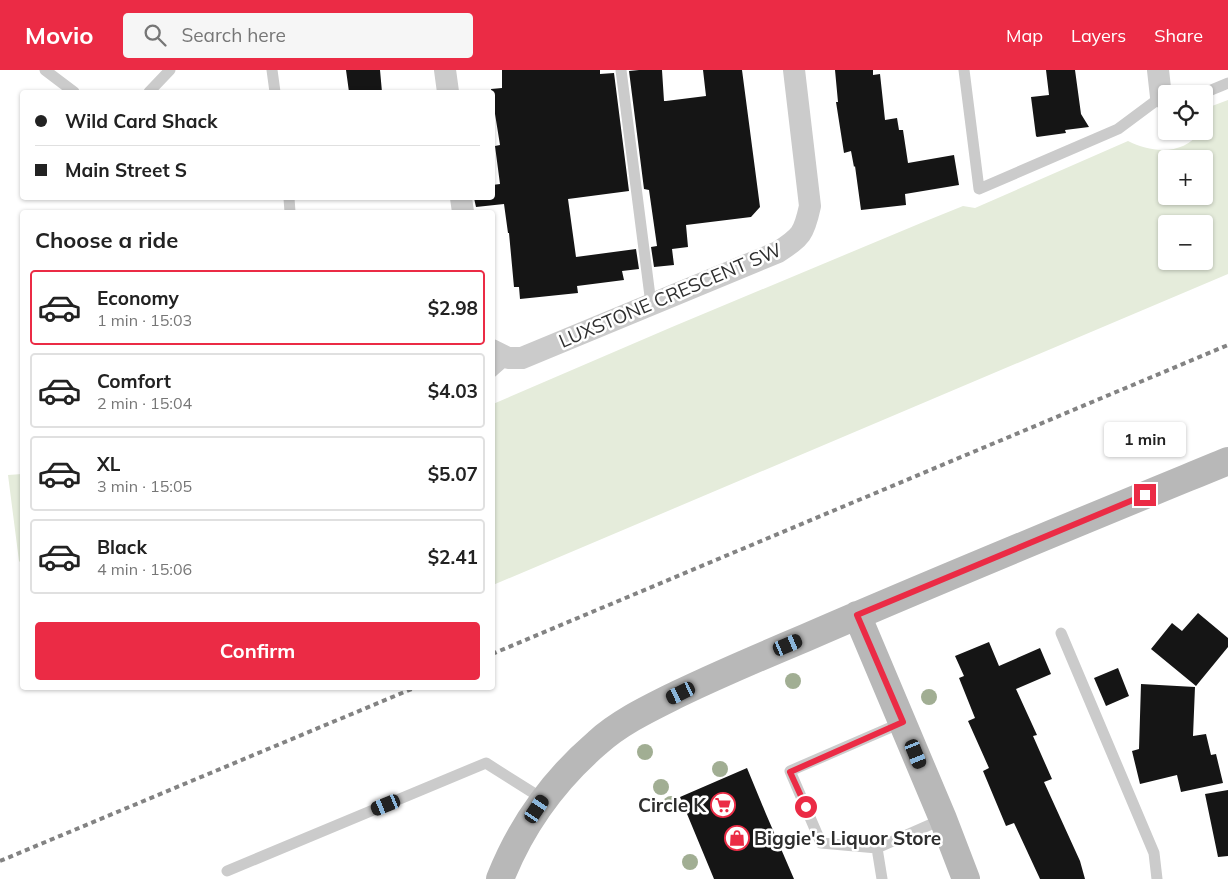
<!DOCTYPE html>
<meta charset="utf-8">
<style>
:root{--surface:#fff;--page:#f6f6f6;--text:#222;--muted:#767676;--line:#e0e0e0;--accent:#eb2b45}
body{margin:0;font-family:Mulish,sans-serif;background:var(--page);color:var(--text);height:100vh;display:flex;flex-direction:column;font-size:19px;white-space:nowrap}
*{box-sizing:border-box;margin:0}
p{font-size:16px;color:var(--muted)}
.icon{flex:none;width:28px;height:28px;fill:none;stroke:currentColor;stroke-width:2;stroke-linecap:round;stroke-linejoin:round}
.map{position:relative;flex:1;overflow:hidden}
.sheet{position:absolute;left:20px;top:140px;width:475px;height:480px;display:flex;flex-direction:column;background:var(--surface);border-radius:5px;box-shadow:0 1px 4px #0004}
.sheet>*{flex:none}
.banner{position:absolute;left:20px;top:20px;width:475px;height:110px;border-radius:5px;box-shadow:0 1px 4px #0004;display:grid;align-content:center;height:110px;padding:0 15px;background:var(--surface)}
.tools{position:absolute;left:1158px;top:15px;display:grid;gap:10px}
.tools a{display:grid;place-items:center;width:55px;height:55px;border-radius:5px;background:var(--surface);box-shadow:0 1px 4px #0004;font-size:25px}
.end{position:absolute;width:22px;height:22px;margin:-11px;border:6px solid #eb2b45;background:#fff;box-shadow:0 0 0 2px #fff}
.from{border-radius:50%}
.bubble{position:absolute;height:35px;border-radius:5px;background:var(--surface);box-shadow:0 1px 4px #0004;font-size:16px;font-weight:700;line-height:35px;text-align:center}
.car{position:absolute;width:15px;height:30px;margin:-15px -8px;border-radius:6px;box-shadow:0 0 4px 1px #0007;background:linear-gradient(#222 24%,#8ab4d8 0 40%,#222 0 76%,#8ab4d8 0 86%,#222 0)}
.banner b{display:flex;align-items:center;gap:18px;height:48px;font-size:19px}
.banner b+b{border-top:1px solid var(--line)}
.banner i{width:12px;height:12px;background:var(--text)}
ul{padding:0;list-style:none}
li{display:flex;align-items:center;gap:15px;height:75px;margin:0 10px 8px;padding:0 5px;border:2px solid var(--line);border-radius:5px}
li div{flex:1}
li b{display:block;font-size:19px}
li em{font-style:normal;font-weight:700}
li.selected{border-color:var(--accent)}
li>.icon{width:45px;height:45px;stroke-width:1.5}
h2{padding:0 15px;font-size:22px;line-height:60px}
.action{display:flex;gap:10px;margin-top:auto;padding:10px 15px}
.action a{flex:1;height:58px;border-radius:5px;background:var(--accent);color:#fff;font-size:20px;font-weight:700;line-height:58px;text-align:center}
header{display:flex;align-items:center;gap:30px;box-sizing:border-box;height:70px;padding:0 25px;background:var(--accent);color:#fff}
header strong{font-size:24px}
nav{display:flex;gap:28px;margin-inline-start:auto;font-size:18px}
.search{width:350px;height:45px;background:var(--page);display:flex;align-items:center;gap:12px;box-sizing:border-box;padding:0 18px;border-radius:5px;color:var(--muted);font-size:19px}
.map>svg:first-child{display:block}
.green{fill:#e5ecdb;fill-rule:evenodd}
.building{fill:#151515}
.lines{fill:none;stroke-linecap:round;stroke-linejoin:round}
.lane{stroke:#cbcbcb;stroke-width:11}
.street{stroke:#cbcbcb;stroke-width:22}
.secondary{stroke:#b8b8b8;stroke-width:28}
.rail{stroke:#838383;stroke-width:4;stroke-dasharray:5 4;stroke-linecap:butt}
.tree{fill:#a1ae93}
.route{stroke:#eb2b45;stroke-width:6}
.labels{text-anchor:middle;stroke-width:5;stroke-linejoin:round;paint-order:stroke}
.street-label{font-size:19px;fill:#2e2e2e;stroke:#fff}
.poi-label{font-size:19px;font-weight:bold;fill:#2e2e2e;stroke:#fff;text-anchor:end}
</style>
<header>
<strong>Movio</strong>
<div class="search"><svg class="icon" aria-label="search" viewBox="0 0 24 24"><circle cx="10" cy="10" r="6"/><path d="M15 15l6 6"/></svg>Search here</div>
<nav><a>Map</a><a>Layers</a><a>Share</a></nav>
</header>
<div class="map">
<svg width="1228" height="809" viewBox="0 0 1228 809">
<rect width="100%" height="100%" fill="#fff"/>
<path class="green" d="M1228,30V204L493,515V334L672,257L921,153L963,136L975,138L1128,71C1152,83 1183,86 1201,61H1204C1204,56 1210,43 1212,36ZM1166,89H1204V126H1166ZM1166,154H1204V191H1166Z
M22,404V494L19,491L8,405Z"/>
<path class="building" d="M346,0H380L382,22H349Z
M502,0H600V4L614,3L629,121L568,129L576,187L636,179L639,199L622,201L624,210L577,216L578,223L520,229L519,217H514L509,163H508L504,134L476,137L474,128H492V115L500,114L495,76L500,75L491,19L502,18Z
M639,0H662L664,31H666L706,26L703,0H742L760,137L751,147L686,155L688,177L672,179L674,195L654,197L651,177L657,176L649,120L644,119L629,1Z
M835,0H873V5L880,4L885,50L897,48L899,60H903L908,93L954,85L959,115L905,124L906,135L861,140L855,96L854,97L851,81L844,83L836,32H838Z
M1046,0H1075L1081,44L1089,57L1065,60L1066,63L1037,67L1036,66L1031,27L1049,25Z
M1198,543L1228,568V577L1196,616L1151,579L1172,553L1182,561Z
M989,572L999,596L1040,578L1051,604L1016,619L1037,665L1033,666L1052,709L1044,712L1080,791L1085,809H1040L1014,753L1006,756L983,701L989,698L968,651L975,648L959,608L964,606L955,586Z
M1118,598L1129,626L1106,636L1094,608Z
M1141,614L1195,617L1193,666L1206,664L1211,685L1216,684L1223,713L1181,722L1177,705L1140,714L1132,681L1139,679Z
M747,698L766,744L794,809H714L680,727Z
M1228,720V786L1218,787L1205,724Z"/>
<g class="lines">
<path class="lane" d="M45,0L74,22
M272,0L275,22
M621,0L651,234
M964,0L979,119L1118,59L1161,27H1165
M149,22L170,0
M1198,24L1204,23L1228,13
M289,128L290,142
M492,302L508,288
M1061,563L1154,783L1157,809
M903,652L790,701L821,773L877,778L943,749
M877,778L882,809
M227,801L486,693L543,729"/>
<path class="street" d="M445,0L448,22
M1158,0L1161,27
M461,128L463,142
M492,280L508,288H522L778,182C801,167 804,164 810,136L794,0"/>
<path class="secondary" d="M857,545L943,749L966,809
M500,809C521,756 554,710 597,673C620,652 650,638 678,624C720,604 762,586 805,568C945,507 1087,449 1228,391"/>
<path class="rail" d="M492,584L1228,275
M0,791L414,618"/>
</g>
<g class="tree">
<circle cx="793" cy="611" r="8"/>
<circle cx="929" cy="627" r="8"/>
<circle cx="645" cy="682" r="8"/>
<circle cx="720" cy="699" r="8"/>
<circle cx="661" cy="717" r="8"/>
<circle cx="671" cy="734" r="8"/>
<circle cx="690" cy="792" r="8"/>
</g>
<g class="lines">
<path class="route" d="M806,737L790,702L903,652L857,545L1145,425"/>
</g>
<defs>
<symbol id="supermarket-ring" viewBox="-11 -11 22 22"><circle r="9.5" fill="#fff" stroke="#eb2b45" stroke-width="1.5"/><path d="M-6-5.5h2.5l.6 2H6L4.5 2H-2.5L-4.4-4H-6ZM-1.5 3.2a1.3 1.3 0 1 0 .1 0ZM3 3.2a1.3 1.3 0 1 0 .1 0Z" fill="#eb2b45"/></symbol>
<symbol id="shop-ring" viewBox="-11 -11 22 22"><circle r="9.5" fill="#fff" stroke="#eb2b45" stroke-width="1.5"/><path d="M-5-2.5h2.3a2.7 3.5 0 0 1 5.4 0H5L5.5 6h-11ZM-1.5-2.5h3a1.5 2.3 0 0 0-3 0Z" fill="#eb2b45"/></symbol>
</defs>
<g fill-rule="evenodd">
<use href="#supermarket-ring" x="709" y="721" width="28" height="28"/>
<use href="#shop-ring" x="723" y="754" width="28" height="28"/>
</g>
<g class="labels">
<g class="street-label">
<text transform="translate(670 225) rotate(-23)" y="7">LUXSTONE CRESCENT SW</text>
</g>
<g class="poi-label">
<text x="706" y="742">Circle K</text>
<text x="754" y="775" text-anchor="start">Biggie's Liquor Store</text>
</g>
</g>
</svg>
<div class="tools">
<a><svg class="icon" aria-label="locate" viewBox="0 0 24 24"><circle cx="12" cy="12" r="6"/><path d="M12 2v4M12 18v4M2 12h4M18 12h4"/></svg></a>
<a>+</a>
<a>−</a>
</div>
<i class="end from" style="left:806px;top:737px"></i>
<i class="end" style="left:1145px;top:425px"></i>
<div class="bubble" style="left:1104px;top:352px;width:82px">1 min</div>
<i class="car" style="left:788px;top:575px;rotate:67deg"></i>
<i class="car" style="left:681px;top:623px;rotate:244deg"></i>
<i class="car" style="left:916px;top:684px;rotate:158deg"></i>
<i class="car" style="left:386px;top:735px;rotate:248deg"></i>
<i class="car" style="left:537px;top:739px;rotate:34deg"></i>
<div class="banner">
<b><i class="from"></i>Wild Card Shack</b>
<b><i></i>Main Street S</b>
</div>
<section class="sheet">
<h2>Choose a ride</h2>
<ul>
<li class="selected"><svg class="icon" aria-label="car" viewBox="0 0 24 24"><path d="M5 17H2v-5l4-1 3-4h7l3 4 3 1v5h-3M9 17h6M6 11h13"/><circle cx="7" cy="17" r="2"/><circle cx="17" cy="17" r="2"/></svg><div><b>Economy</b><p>1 min · 15:03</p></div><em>$2.98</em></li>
<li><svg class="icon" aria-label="car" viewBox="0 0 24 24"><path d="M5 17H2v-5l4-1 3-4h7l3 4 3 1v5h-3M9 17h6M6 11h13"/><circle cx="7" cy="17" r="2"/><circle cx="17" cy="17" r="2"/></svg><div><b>Comfort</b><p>2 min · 15:04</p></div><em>$4.03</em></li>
<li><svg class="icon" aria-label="car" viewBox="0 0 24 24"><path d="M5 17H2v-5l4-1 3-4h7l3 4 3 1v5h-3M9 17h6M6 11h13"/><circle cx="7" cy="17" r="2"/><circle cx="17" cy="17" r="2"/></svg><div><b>XL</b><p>3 min · 15:05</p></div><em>$5.07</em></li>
<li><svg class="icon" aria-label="car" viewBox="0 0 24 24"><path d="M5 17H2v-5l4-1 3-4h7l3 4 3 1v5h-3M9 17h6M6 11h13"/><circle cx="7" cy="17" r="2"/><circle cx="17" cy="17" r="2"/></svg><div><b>Black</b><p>4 min · 15:06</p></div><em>$2.41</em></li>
</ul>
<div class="action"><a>Confirm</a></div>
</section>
</div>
